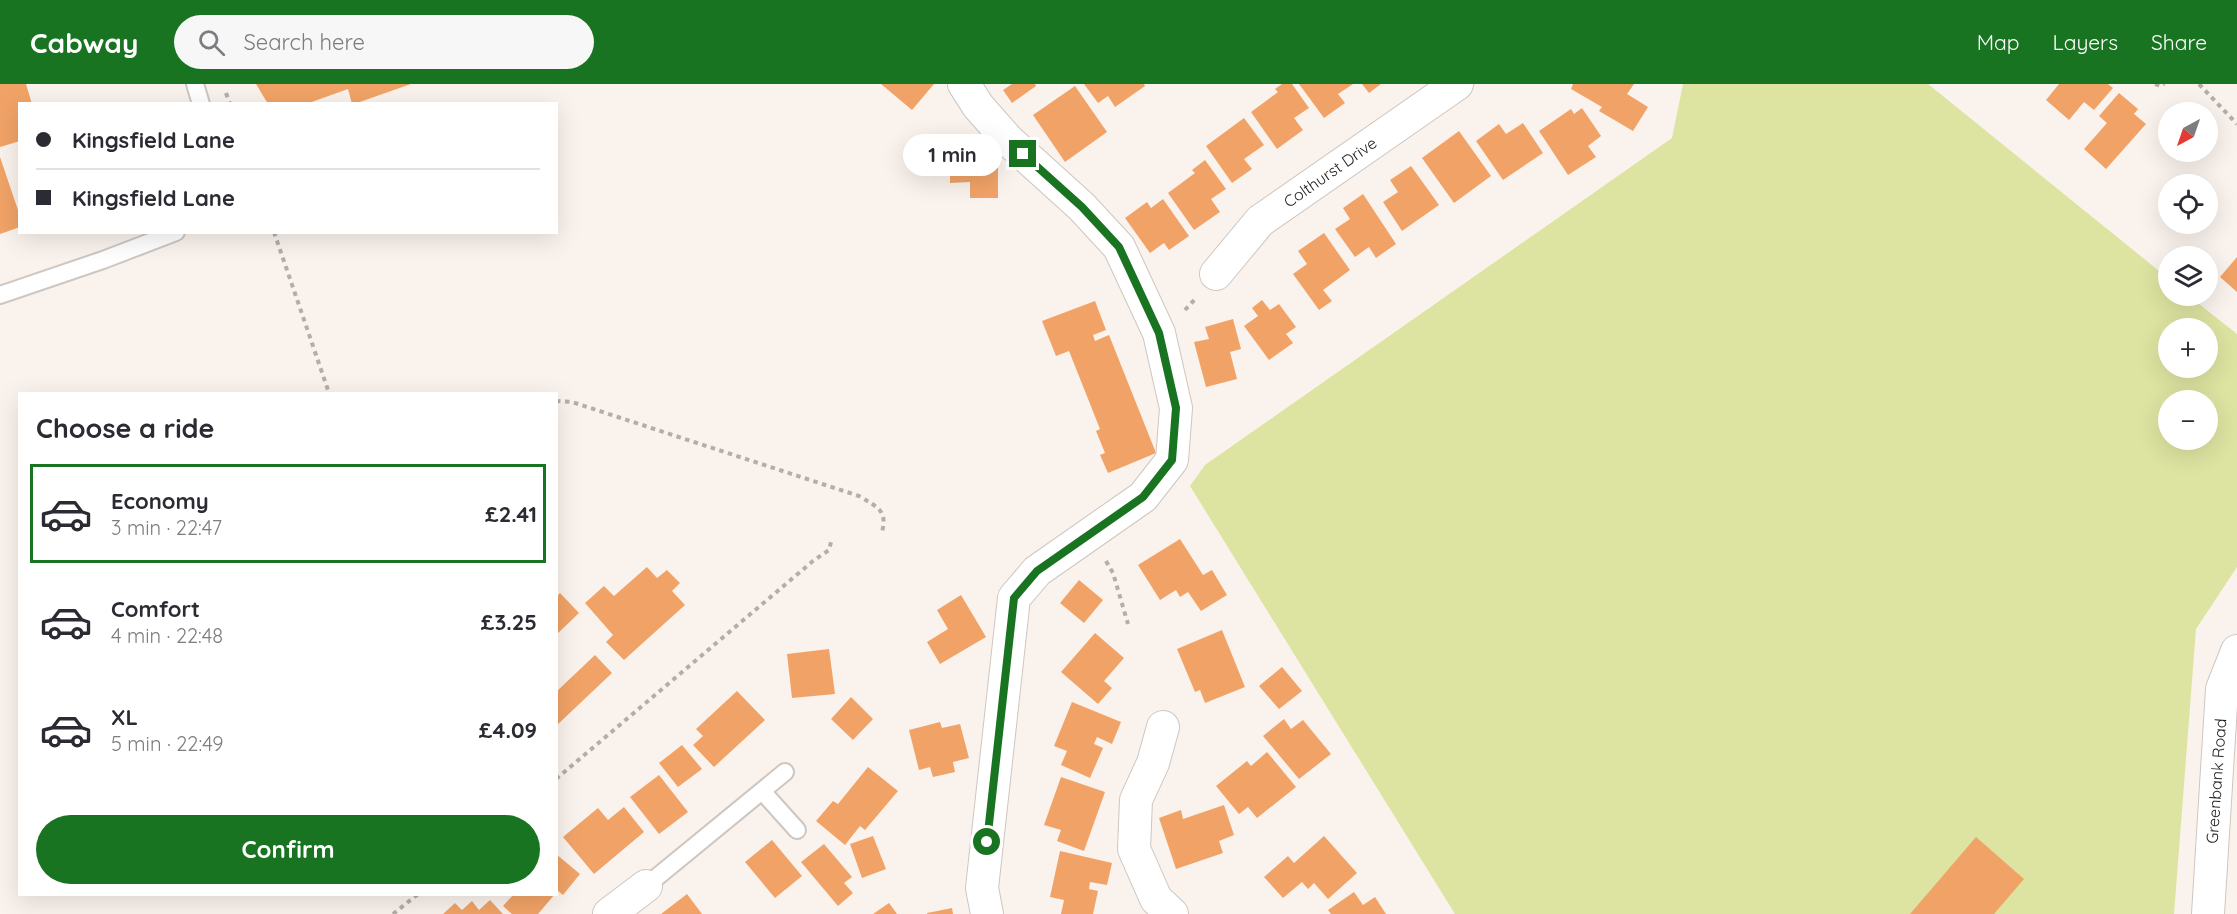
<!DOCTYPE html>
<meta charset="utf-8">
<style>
:root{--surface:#fff;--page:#f7f7f7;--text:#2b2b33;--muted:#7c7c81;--line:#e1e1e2;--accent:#197421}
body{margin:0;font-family:Quicksand,sans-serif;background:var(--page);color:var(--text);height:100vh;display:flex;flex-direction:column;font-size:22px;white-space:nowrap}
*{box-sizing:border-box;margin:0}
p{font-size:20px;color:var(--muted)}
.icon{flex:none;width:33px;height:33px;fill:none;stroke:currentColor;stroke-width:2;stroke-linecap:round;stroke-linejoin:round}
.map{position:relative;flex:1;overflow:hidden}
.panel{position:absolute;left:18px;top:308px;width:540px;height:504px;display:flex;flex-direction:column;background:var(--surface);border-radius:0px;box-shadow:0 6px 24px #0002}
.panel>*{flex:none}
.hud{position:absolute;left:18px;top:18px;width:540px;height:132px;border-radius:0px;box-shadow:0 6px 24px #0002;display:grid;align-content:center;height:132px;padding:0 18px;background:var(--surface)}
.needle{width:39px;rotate:220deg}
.tools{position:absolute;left:2158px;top:18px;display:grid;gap:12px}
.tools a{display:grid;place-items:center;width:60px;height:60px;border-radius:50%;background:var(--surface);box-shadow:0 6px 24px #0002;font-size:30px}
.end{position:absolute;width:27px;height:27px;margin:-14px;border:8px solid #197421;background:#fff;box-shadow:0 0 0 3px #fff}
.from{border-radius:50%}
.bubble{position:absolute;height:42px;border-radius:21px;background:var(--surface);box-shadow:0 6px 24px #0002;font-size:20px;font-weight:700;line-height:42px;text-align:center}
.hud b{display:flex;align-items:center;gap:21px;height:57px;font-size:22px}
.hud b+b{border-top:2px solid var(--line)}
.hud i{width:15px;height:15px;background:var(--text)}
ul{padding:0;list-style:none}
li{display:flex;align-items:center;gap:18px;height:99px;margin:0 12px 9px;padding:0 6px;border:3px solid transparent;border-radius:0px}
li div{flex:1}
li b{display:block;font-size:22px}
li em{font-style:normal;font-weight:700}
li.current{border-color:var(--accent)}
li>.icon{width:54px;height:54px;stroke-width:1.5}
h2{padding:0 18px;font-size:27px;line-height:72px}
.primary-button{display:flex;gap:12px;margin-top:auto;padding:12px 18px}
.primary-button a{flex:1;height:69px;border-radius:36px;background:var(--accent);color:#fff;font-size:24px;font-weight:700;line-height:69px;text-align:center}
header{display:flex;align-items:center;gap:36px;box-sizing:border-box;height:84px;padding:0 30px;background:var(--accent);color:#fff}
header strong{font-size:28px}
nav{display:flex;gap:33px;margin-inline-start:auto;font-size:21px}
.search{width:420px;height:54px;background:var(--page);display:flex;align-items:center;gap:15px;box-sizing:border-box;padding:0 21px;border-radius:33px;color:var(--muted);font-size:22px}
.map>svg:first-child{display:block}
.green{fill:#dde4a1;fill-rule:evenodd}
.building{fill:#f1a367}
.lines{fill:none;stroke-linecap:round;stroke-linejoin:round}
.service-casing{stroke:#cec6c0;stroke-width:20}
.minor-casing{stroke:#cec6c0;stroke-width:34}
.path{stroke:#b4ada8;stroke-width:4;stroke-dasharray:4.5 4.5;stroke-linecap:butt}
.service{stroke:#fff;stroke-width:16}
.minor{stroke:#fff;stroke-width:32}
.route{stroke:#197421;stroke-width:8}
.labels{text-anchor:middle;stroke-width:6;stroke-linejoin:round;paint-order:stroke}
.street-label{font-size:16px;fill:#1d1a18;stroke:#fff}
</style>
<header>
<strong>Cabway</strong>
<div class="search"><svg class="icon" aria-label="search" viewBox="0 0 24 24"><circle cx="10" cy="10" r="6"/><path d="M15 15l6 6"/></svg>Search here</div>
<nav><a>Map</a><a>Layers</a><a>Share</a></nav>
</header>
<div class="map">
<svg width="2237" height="830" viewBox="0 0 2237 830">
<rect width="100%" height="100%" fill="#faf2ec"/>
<path class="green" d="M1683,0H1928L2169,195V212H2189L2237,250V483L2196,545L2174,830H1455L1190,402L1205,381L1672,54ZM2169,244H2208V284H2169ZM2169,316H2208V356H2169Z"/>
<path class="building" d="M0,0H26L32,20H20V57L0,63Z
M256,0H411L354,20H352L348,5L306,20H268Z
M881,0H934L912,26Z
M1012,0H1035L1036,2L1012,19L1003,6Z
M1084,0H1144L1145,2L1115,23L1108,12L1098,19Z
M1282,0H1292L1309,24L1294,34L1303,46L1277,65L1251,28L1278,8L1275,5Z
M1299,0H1353L1338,10L1345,19L1324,34Z
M1362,0H1381L1369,9Z
M1573,0H1634L1627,10L1648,23L1633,47L1599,27L1602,23L1571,5Z
M2059,0H2108L2113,4L2094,26L2084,18L2069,36L2046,16Z
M1075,2L1107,48L1065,78L1033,31Z
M2119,9L2138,25L2134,30L2146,40L2106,85L2084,65L2107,39L2099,32Z
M1582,24L1601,52L1588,62L1596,73L1568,91L1539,47L1571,25L1574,30Z
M1244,34L1264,61L1244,75L1252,85L1232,99L1206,62Z
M1523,39L1543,69L1503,96L1476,57L1499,40L1506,50Z
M1459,47L1491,92L1454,119L1422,74Z
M966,61H984V73H998V114H970V98L950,99V83H938V68L952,67V74H966Z
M0,73L20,132V143L0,150Z
M1205,76L1226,105L1211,115L1220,128L1194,146L1168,109L1195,89L1192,86Z
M1411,82L1439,121L1402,147L1383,118L1398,108L1390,96Z
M1363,110L1396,160L1376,174L1369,163L1355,173L1335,145L1350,135L1343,124Z
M1163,115L1189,152L1169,166L1164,159L1150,169L1125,134L1147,118L1151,124Z
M1324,149L1350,186L1323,206L1332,217L1319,226L1293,190L1307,180L1298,167Z
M2237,173V208L2220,193Z
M1262,216L1270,226L1279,220L1296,243L1286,250L1293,259L1269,276L1244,242L1258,232L1252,224Z
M1095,217L1106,246L1093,251L1095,257L1109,251L1156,369L1108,389L1100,371L1105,369L1096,347L1100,345L1069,267L1056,272L1042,237Z
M1233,235L1241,265L1230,268L1237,295L1206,303L1194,258L1209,255L1205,243Z
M1180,455L1203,491L1212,486L1227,511L1201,527L1188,508L1180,513L1176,506L1160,516L1138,481Z
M647,483L657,494L667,486L680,499L672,507L685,521L624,576L606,558L613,551L585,519L604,502L614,512Z
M1079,496L1103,516L1084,539L1060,519Z
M560,509L579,529L556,551V513Z
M961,511L986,553L940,580L927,558L948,545L937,526Z
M1222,546L1245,603L1205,619L1200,606L1195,608L1177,565Z
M1095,549L1124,574L1104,597L1112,604L1098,620L1061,588Z
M829,565L835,610L792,614L787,570Z
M595,571L612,589L556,642V608Z
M1282,583L1302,607L1279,625L1259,602Z
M737,607L765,636L714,683L693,661L703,652L696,645Z
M851,613L873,635L853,656L831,635Z
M1072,618L1121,638L1112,660L1097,653L1094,660L1103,664L1090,694L1061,681L1067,667L1054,662Z
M1284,635L1291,645L1303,636L1331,670L1299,695L1263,652Z
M940,638L942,644L960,640L969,674L953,678L955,688L933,693L930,683L919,686L909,646Z
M682,661L702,685L678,703L659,679Z
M1267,668L1296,703L1257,734L1248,723L1239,730L1216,702L1247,677L1251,682Z
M868,683L898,707L865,746L860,742L845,761L816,737L833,717L838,720Z
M659,691L688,728L659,750L630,713Z
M1061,693L1105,708L1084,767L1057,757L1061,746L1044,741Z
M1224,721L1234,751L1219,757L1223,769L1176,785L1159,734L1181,726L1183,735Z
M624,723L644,748L594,790L563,753L598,724L608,736Z
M873,752L886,785L862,794L850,760Z
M1324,752L1357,789L1328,815L1314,799L1308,805L1302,798L1283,814L1264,793L1288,772L1294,779Z
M1976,753L2024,795L1994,830H1910Z
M772,756L802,792L775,814L745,778Z
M824,760L852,793L844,799L853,809L838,822L801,778Z
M1060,767L1112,779L1107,801L1090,798L1089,805L1098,807L1093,830H1061L1064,816L1050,813Z
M556,770L580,790L563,811L558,807L556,808Z
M1354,808L1363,821L1375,813L1386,830H1331L1328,826Z
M514,810H555L538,830H512L503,822Z
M687,810L702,830H661Z
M490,816L503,830H443L455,819L462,826L472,817L479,826Z
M889,819L897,830H873Z
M952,824L953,830H927V829Z"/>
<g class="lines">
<defs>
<path id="service" d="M195,0L201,20
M0,211L103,176L176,148
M762,707L797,746
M646,802L785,688"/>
<path id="minor" d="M964,0L978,22L1008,56L1082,123L1119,163L1159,249L1176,324L1172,376L1143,413L1037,487L1014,514L982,804L987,830
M1216,190L1260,137L1457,0
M1163,643L1153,679L1136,716L1134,765L1156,815L1172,830
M609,830L646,802
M2208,830L2222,605L2237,567"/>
</defs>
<use href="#service" class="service-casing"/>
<use href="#minor" class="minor-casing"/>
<path class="path" d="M2155,0L2162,2L2164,0
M2199,0L2237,40
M226,9L230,20
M274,148L329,309
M1185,226L1196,214
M556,317L572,318L859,412C876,423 888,425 882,448
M1106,477L1113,489L1128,540
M556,695L813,477L829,466L832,454
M393,830L418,810"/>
<use href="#service" class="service"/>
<use href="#minor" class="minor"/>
</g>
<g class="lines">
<path class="route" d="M987,758L1014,514L1037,487L1143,413L1172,376L1176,324L1159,249L1119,163L1082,123L1023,70"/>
</g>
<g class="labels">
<g class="street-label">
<text transform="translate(1330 88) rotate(-35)" y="6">Colthurst Drive</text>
<text transform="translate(2216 697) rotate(-86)" y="6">Greenbank Road</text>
</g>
</g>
</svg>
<div class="tools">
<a><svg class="needle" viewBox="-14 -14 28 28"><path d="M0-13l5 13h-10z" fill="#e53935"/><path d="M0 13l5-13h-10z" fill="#7c7c81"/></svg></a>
<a><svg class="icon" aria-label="locate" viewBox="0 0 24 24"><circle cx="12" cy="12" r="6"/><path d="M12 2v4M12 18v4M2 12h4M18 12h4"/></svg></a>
<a><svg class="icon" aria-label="layers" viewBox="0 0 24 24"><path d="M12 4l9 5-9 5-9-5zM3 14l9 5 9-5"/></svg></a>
<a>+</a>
<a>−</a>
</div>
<i class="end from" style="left:987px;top:758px"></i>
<i class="end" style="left:1023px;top:70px"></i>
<div class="bubble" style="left:903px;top:50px;width:99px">1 min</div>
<div class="hud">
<b><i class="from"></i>Kingsfield Lane</b>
<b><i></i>Kingsfield Lane</b>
</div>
<section class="panel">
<h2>Choose a ride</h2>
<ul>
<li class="current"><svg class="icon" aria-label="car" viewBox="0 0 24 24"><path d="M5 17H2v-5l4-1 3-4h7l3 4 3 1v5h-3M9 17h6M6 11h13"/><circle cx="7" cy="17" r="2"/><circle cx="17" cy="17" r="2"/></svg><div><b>Economy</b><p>3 min · 22:47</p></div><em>£2.41</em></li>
<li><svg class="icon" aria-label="car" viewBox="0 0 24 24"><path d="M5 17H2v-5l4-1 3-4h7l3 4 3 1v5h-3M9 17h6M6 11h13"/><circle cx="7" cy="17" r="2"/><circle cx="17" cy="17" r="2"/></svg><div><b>Comfort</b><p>4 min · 22:48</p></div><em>£3.25</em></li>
<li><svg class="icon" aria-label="car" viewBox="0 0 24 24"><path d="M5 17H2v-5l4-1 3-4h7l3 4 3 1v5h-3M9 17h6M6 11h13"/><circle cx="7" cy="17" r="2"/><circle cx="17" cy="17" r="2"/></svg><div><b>XL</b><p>5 min · 22:49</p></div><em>£4.09</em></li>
</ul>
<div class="primary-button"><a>Confirm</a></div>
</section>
</div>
